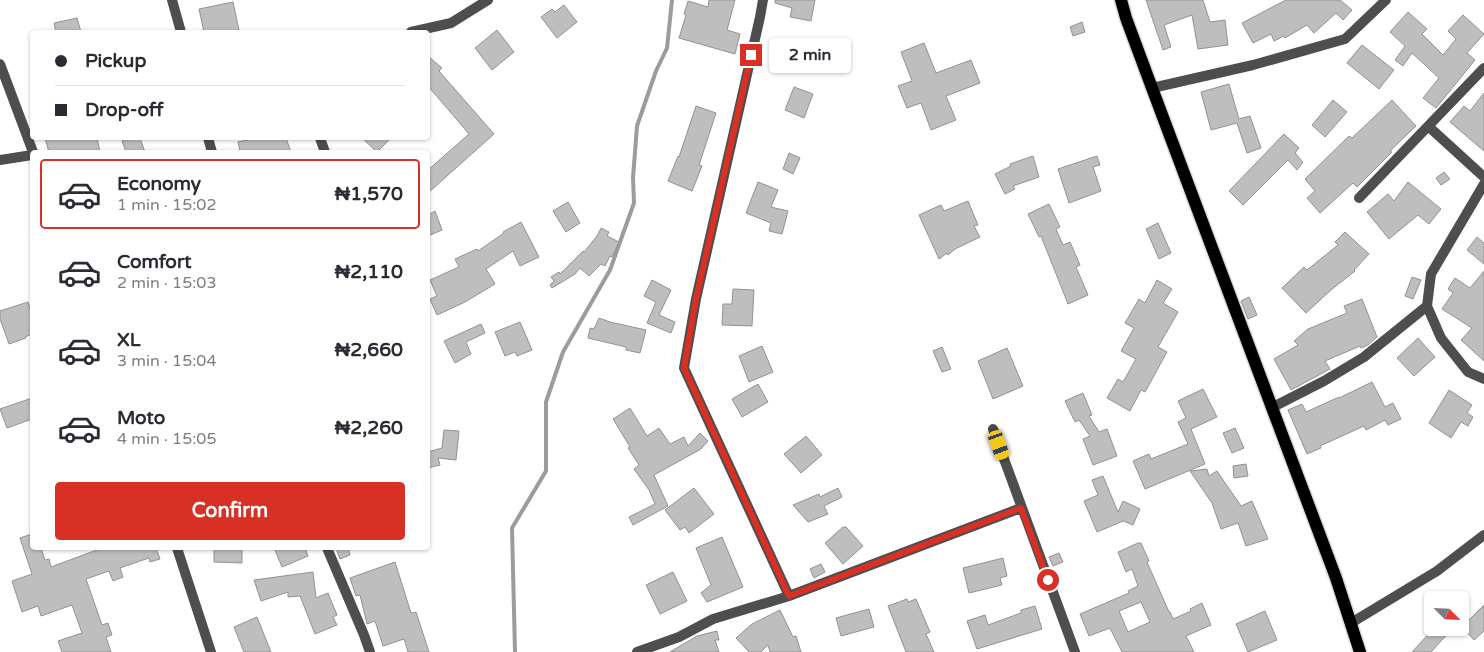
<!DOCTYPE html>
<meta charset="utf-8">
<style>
:root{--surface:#fff;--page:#f7f7f7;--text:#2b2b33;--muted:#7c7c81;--line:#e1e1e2;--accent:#d93025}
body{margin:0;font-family:"Varela Round",sans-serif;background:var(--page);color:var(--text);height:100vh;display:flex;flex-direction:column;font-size:19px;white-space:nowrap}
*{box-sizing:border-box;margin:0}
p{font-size:16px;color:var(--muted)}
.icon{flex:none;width:28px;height:28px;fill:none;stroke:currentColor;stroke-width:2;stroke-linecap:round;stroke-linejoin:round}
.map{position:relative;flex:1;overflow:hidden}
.details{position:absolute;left:30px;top:150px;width:400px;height:400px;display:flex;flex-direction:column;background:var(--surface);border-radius:5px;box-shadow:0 1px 4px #0004}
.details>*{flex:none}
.top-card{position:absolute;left:30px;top:30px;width:400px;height:110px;border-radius:5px;box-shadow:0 1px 4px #0004;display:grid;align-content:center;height:110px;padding:0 25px;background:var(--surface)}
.needle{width:32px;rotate:114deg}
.controls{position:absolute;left:1424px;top:591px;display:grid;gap:10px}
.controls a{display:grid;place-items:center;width:45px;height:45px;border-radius:5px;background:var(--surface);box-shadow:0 1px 4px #0004;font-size:25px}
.end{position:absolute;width:22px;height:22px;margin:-11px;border:6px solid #d93025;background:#fff;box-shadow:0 0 0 2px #fff}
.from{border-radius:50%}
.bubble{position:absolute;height:35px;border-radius:5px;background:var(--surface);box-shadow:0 1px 4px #0004;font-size:16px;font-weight:700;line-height:35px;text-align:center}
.car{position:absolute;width:15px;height:30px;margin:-15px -8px;border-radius:6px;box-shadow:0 0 4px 1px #0007;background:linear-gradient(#f5c518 24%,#345 0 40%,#f5c518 0 76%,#345 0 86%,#f5c518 0)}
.top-card b{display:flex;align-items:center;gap:18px;height:48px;font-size:19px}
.top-card b+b{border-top:1px solid var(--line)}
.top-card i{width:12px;height:12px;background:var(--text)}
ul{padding:9px 0 0;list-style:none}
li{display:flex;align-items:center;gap:15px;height:70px;margin:0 10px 8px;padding:0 15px;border:2px solid transparent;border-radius:5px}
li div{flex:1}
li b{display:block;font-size:19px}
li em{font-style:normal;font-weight:700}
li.current{border-color:var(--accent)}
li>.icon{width:45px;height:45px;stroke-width:1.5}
.primary-button{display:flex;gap:10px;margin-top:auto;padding:10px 25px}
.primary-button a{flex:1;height:58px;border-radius:5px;background:var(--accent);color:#fff;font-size:20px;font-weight:700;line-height:58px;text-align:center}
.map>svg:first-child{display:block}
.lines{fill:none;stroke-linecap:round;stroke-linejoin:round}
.stream{stroke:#9c9c9c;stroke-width:4}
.building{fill:#bebebe;stroke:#929292;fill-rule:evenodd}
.primary-casing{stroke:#dbdbdb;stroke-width:15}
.street{stroke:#4e4e4e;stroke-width:10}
.primary{stroke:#000;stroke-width:12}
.route{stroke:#d93025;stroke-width:6}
</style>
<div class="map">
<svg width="1484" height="652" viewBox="0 0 1484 652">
<rect width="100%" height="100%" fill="#fff"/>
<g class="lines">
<path class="stream" d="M515,652L512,528L546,471V402L563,352L610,270L634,203L633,178L637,126L656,71L667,48L672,0"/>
</g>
<path class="building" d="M709,0H735L727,30L740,34L735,54L679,38L686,15L684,14L688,1L708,7Z
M775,0H815L811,21L790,17L792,8L775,3Z
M1146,0H1203L1210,22L1225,20L1228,45L1198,49L1192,15L1164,25L1171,47L1163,50Z
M1286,0H1340L1352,10L1343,20L1336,13L1314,33L1307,25L1285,38L1284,36L1274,41L1271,34L1253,43L1242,23Z
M233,2L239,30L228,32H204L199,9Z
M564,5L577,22L557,38L541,17L552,9L555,12Z
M1408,12L1427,29L1422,34L1443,55L1456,39L1448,31L1463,15L1484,34L1467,53L1475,60L1436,108L1423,98L1439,78L1412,53L1403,66L1395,60L1405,46L1390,32Z
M77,18L81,32H56L54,23Z
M1082,22L1085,32L1073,36L1070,27Z
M497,30L514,52L492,70L475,48Z
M924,43L936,73L971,60L980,83L946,96L956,120L931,130L921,103L907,108L898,86L912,81L901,52Z
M1362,45L1394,70L1379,89L1347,63Z
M428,56L442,68L439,71L494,134L428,193V170L469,134L428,86Z
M1229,84L1239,119L1250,116L1261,148L1247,153L1237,123L1211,130L1201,92Z
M794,87L813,94L804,118L785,110Z
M1484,93V151L1450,122L1464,106L1470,111Z
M1333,100L1347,112L1325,137L1312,125Z
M1392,100L1416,126L1390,151L1392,152L1357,187L1353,183L1320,213L1307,198L1315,191L1305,179L1349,136L1352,138Z
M696,106L716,113L699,165L702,166L692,191L668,181L678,156L679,157Z
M1284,134L1299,148L1295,153L1303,162L1297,170L1288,160L1243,205L1229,191Z
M45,138H97L100,152H49Z
M131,138H140L145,152H126L122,141Z
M256,138H286L291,152H240L238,142Z
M362,138H391L377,152Z
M789,153L800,158L793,174L783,169Z
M1033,156L1039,177L1013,186L1015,189L1005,194L995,174L1011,166L1010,164Z
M1097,156L1100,165L1093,167L1101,191L1069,203L1058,169Z
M1444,172L1450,179L1441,185L1436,178Z
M758,182L778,190L771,207L788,211L782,234L769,231L771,223L746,213Z
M1408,182L1441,209L1429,224L1418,215L1389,239L1367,212L1388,194L1394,201Z
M968,201L978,225L974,226L980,237L955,249L948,255L947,253L939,259L919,215L941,205L944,211Z
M568,202L580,223L566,232L553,211Z
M1049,204L1060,227L1056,229L1063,245L1070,242L1080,265L1076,267L1088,295L1068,304L1041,236L1039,237L1028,214Z
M435,211L442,230L428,236V215Z
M521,222L539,257L520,266L513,251L486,269L495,284L465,302L437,315L430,299L437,296L430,280L459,267L455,259L477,249L478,251L504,233L503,232Z
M1158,223L1171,253L1159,259L1146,229Z
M601,228L609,232L607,236L619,242L612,257L610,256L605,266L601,264L589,276L580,268L575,274L552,288L550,285L554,281L551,277L559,272L560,274L583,251L584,252L597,236Z
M1345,232L1369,254L1354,270L1355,271L1331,290L1306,313L1282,288L1304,267L1307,270L1338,245L1335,242Z
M1477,237L1484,243V264L1467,250Z
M1484,271V361L1461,340L1472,328L1442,309L1453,293L1448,289L1455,278L1470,288Z
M1412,277L1421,280L1413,299L1405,296Z
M652,280L671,290L659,315L675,322L671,333L647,323L656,302L644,296Z
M1157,280L1172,289L1163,303L1178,312L1158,347L1167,352L1145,392L1141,390L1130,411L1107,398L1118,379L1123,382L1136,359L1121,351L1134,328L1125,323L1139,299L1145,303Z
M733,289L754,290L752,326L722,325L723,304H732Z
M1249,297L1257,315L1248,319L1241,301Z
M1362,299L1377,337L1368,345L1361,348L1360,346L1325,361L1330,369L1291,390L1274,359L1298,345L1294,341L1308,329L1347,313L1344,306Z
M28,302L32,316V334L25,337L26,338L9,344L0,319V311Z
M599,318L610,322L646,330L640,353L626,350V347L588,338L590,328L594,329Z
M520,322L532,350L517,356L515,352L505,356L495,332Z
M481,324L485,333L466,342L471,354L455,363L444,341Z
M1418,338L1435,357L1414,376L1397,358Z
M762,346L773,372L749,382L739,356Z
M942,347L951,369L942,372L933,351Z
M1007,348L1023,386L993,399L978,361Z
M1372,382L1385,407L1393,403L1401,419L1388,425L1385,420L1366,430L1364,426L1320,446L1321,448L1307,454L1288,410L1302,404L1306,412L1339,397V398Z
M758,384L768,402L742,417L732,399Z
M1203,389L1217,417L1191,429L1205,464L1145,489L1133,461L1149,454L1151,459L1188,444L1178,422L1186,418L1178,401Z
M1449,390L1472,405L1467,413L1473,417L1468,426L1461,422L1451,438L1429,423Z
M1083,393L1092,415L1089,416L1099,432L1107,429L1117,456L1093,465L1083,439L1090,436L1079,420L1075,422L1065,401Z
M32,398V419L7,428L0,409Z
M630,408L647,436L659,428L670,444L684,437L688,446L700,433L708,441L701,449L654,475L668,506L633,525L629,517L655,504L649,490L634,469L639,465L628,448L630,447L613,419Z
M1235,428L1244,448L1232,453L1223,433Z
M444,430L459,431L456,460L438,458L440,465L428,468V452L442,448Z
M806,436L822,455L801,473L784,454Z
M1246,464L1248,476L1234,478L1233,466Z
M1207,469L1209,476L1217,471L1241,506L1252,501L1268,539L1246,546L1238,523L1221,529L1212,503L1190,471Z
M1103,476L1118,512L1123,501L1140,509L1133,525L1123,521L1097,532L1084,501L1098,495L1092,480Z
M694,488L714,514L689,533L685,527L680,530L665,510Z
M838,488L842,497L824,506L828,514L808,522L793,505L819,494L820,497Z
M843,527H846L863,546L843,564L825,543Z
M32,534V548H41L45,560L49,559L51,567L102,548H156L160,559L150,562L149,558L120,568L123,577L113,581L109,571L86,579L102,625L108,623L112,635L106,637L111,652H62L58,641L82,633L72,605L41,616L38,606L22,612L12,581L32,574L20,538Z
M722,537L743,587L707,602L701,593L711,585L696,548Z
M1138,543H1141L1149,561L1147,562L1169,612H1170L1173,619L1191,611L1190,609L1202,603L1211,625L1186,636L1194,652H1122L1110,628L1089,636L1080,614L1129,593L1128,591L1138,586L1132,569L1126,572L1118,552ZM1141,602L1150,622L1128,632L1119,611Z
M214,548H242V563L214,562Z
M274,548H305L308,556L282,567Z
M336,548H348L350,555L340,559Z
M1059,553L1063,562L1053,566L1049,557Z
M1003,558L1007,576L1000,578L1002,585L969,593L963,568Z
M395,562L411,613L416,612L429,652H408L404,639L383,646L375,621L367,624L360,595L356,596L350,578Z
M821,564L825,572L814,578L810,569Z
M313,572L316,598L328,593L337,615L333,617L337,625L315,634L300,596L288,597V592L261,601L254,580Z
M673,572L687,601L660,614L646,585Z
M907,599L908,602L916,599L930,632L926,634L934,652H906L888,606Z
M1484,605V631L1474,640L1462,627Z
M1035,606L1042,629L977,649L967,621L985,615L988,625L1021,613V610Z
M869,609L874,627L841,636L836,618Z
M780,610L793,637L796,636L801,652H770L768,645L761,652H749L736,638L752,624Z
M1265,611L1277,640L1248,652L1236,624Z
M257,617L271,652H244L234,627Z
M1434,628H1453L1431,652H1412Z
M717,631L719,640H715L719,652H670L697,636Z"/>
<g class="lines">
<defs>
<path id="primary" d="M1121,0L1126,18L1152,88L1336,578L1360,652"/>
</defs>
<use href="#primary" class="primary-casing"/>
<path class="street" d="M172,0L181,32
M763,0L760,17L696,299L684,368L789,596
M411,32L451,23L488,0
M0,64L33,152
M1152,88L1253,65L1345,39L1386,0
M1428,126L1484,177
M208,138L212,152
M320,138L325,152
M0,160L32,155
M1484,184L1431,274L1427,306L1441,338L1468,372L1484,379
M1359,198L1484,68
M1273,407L1324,381L1364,357L1427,306
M993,429L1075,652
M177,548L211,652
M327,548L364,635L370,652
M1351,623L1437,571L1484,535
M637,652L679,637L713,619L789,596L1021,508"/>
<use href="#primary" class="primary"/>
</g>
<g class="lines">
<path class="route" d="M751,55L696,299L684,368L789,596L1021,508L1048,580"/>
</g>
</svg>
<div class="controls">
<a><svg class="needle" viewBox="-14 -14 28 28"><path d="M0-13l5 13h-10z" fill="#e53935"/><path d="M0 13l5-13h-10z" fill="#7c7c81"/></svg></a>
</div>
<i class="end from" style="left:1048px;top:580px"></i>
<i class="end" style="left:751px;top:55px"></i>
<div class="bubble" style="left:769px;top:38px;width:82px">2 min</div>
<i class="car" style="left:999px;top:445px;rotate:160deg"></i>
<div class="top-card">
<b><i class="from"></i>Pickup</b>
<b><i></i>Drop-off</b>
</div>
<section class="details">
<ul>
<li class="current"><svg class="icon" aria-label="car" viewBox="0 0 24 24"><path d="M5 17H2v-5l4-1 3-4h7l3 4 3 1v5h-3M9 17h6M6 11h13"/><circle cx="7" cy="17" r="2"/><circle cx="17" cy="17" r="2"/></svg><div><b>Economy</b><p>1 min · 15:02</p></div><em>₦1,570</em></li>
<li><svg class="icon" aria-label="car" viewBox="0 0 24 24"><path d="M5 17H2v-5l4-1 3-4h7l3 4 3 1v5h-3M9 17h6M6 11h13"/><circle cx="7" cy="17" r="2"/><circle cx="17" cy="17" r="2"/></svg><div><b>Comfort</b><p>2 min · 15:03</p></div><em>₦2,110</em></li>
<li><svg class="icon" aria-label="car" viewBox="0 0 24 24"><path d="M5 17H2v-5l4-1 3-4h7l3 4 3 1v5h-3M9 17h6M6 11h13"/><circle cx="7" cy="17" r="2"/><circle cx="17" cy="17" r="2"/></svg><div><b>XL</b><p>3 min · 15:04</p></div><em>₦2,660</em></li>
<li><svg class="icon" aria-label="car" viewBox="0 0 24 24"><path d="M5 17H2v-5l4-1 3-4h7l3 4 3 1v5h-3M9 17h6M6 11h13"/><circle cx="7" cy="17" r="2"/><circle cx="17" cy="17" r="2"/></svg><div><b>Moto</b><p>4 min · 15:05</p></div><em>₦2,260</em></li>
</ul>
<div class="primary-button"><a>Confirm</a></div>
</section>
</div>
